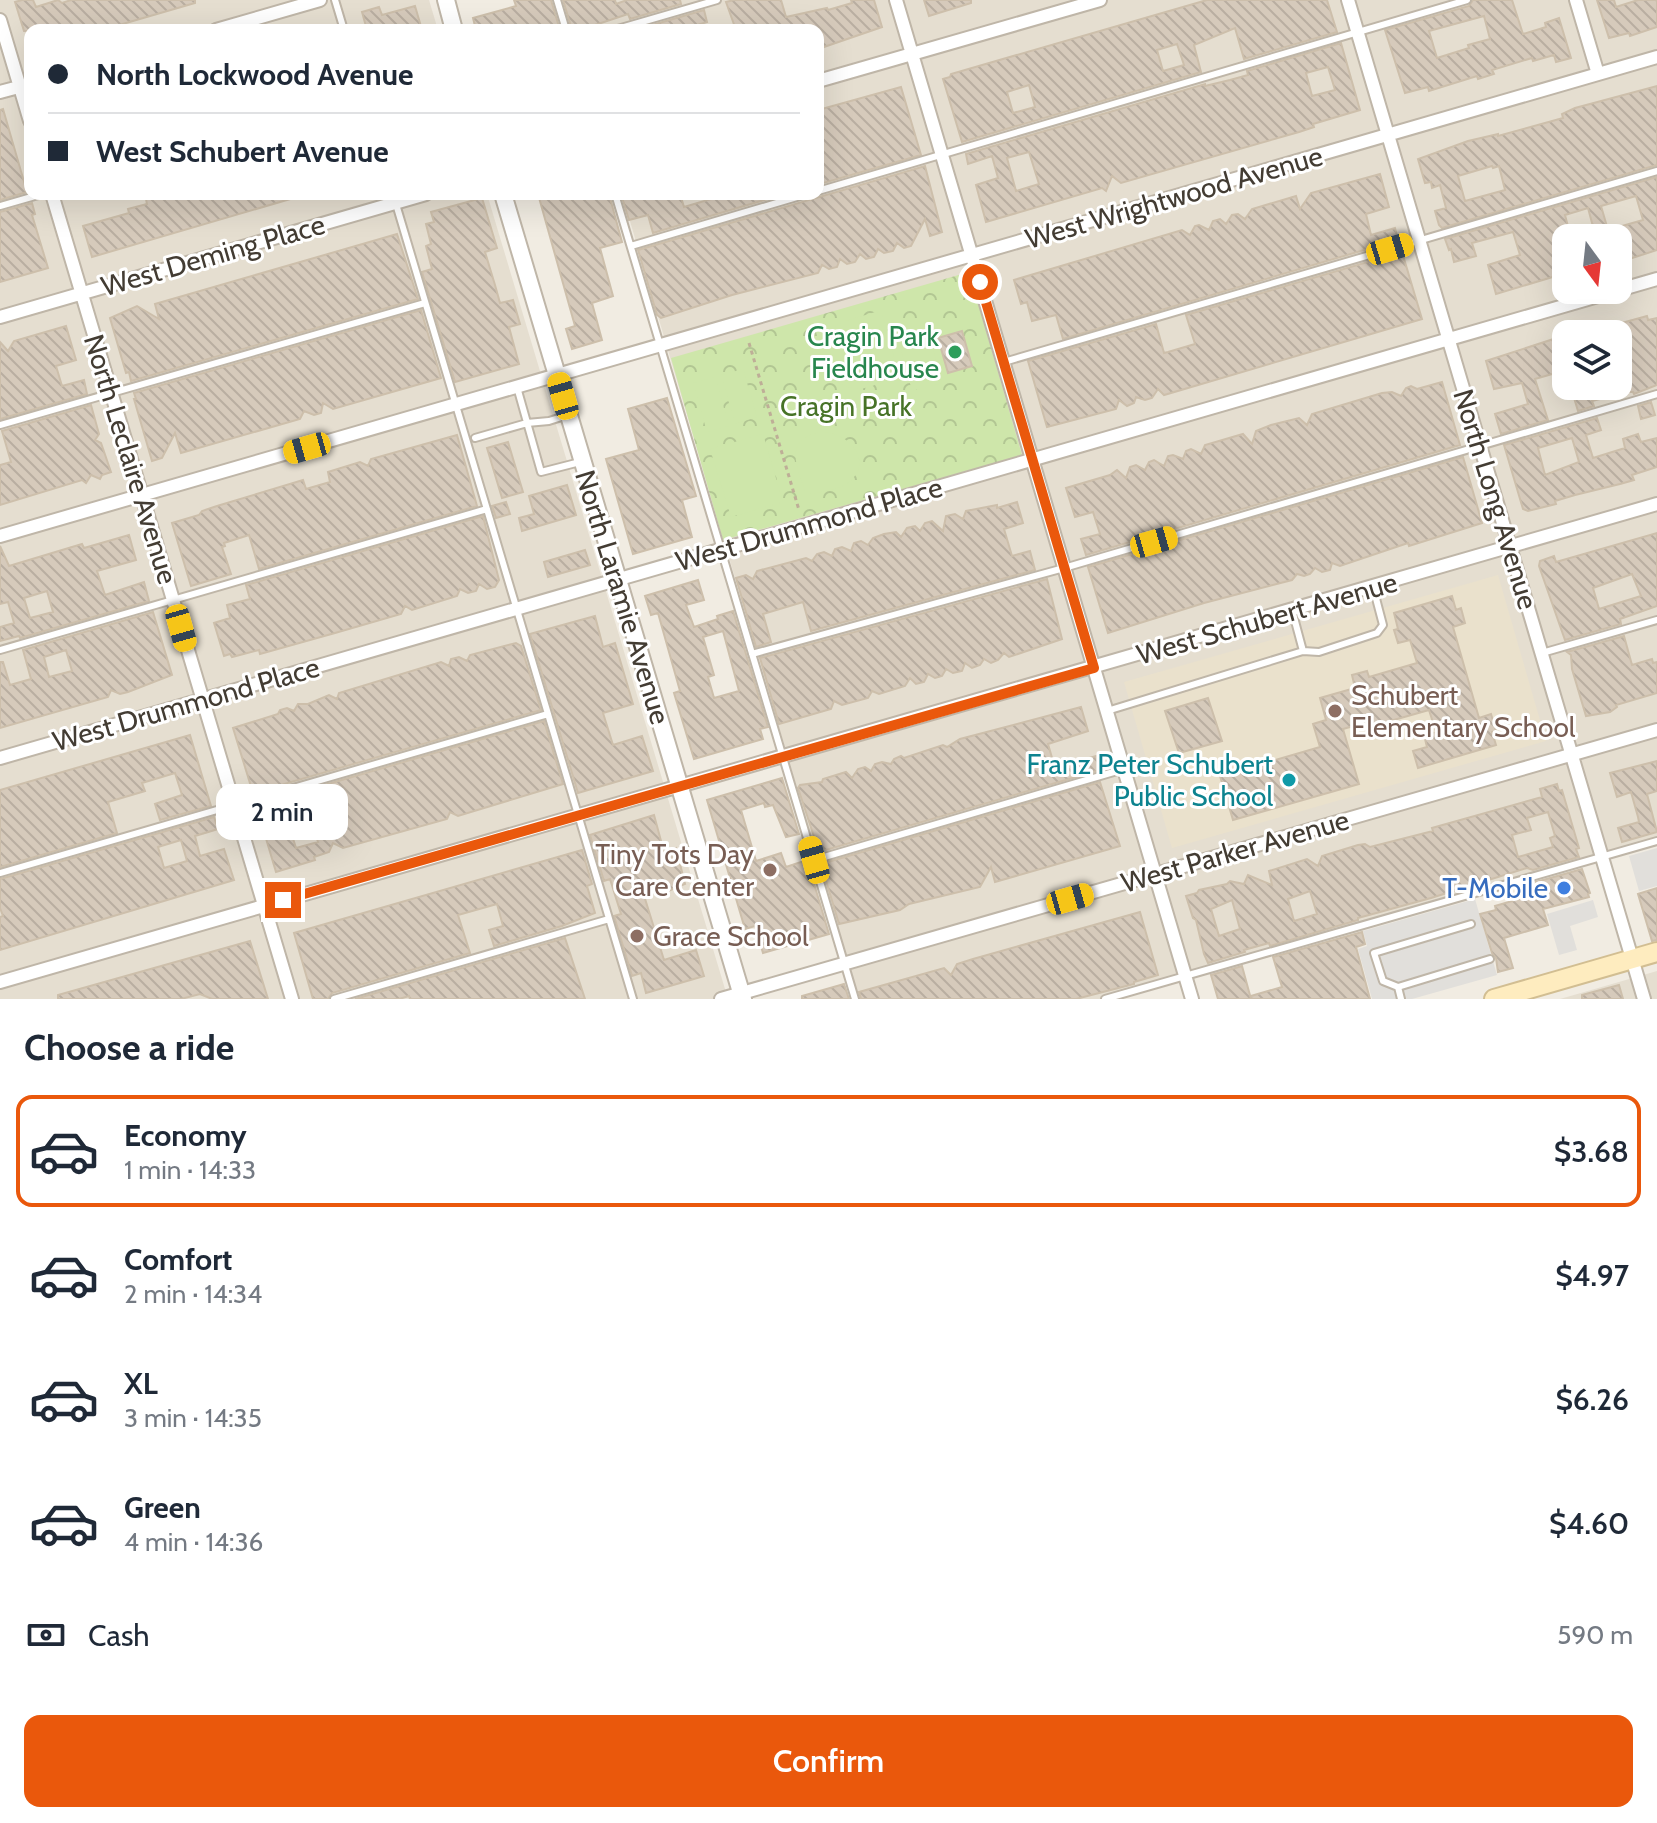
<!DOCTYPE html>
<meta charset="utf-8">
<style>
:root{--surface:#fff;--page:#f6f6f7;--text:#1f2937;--muted:#747a83;--line:#e0e1e3;--accent:#ea580c}
body{margin:0;font-family:Cabin,sans-serif;background:var(--page);color:var(--text);height:100vh;display:flex;flex-direction:column;font-size:30px;white-space:nowrap}
*{box-sizing:border-box;margin:0}
p{font-size:26px;color:var(--muted)}
.icon{flex:none;width:44px;height:44px;fill:none;stroke:currentColor;stroke-width:2;stroke-linecap:round;stroke-linejoin:round}
.map{position:relative;height:999px;overflow:hidden}
.details{display:flex;flex-direction:column;background:var(--surface);flex:1}
.details>*{flex:none}
.hud{position:absolute;left:24px;top:24px;width:800px;height:176px;border-radius:16px;box-shadow:0 8px 32px #0002;display:grid;align-content:center;height:176px;padding:0 24px;background:var(--surface)}
.needle{width:52px;rotate:165deg}
.fabs{position:absolute;left:1552px;top:224px;display:grid;gap:16px}
.fabs a{display:grid;place-items:center;width:80px;height:80px;border-radius:16px;background:var(--surface);box-shadow:0 8px 32px #0002;font-size:40px}
.end{position:absolute;width:36px;height:36px;margin:-18px;border:10px solid #ea580c;background:#fff;box-shadow:0 0 0 4px #fff}
.from{border-radius:50%}
.bubble{position:absolute;height:56px;border-radius:16px;background:var(--surface);box-shadow:0 8px 32px #0002;font-size:26px;font-weight:600;line-height:56px;text-align:center}
.car{position:absolute;width:24px;height:48px;margin:-24px -12px;border-radius:10px;box-shadow:0 0 6px 2px #0007;background:linear-gradient(#f5c518 24%,#345 0 40%,#f5c518 0 76%,#345 0 86%,#f5c518 0)}
.hud b{display:flex;align-items:center;gap:28px;height:76px;font-size:30px}
.hud b+b{border-top:2px solid var(--line)}
.hud i{width:20px;height:20px;background:var(--text)}
ul{padding:0;list-style:none}
li{display:flex;align-items:center;gap:24px;height:112px;margin:0 16px 12px;padding:0 8px;border:4px solid transparent;border-radius:16px}
li div{flex:1}
li b{display:block;font-size:30px}
li em{font-style:normal;font-weight:600}
li.active{border-color:var(--accent)}
li>.icon{width:72px;height:72px;stroke-width:1.5}
h2{padding:0 24px;font-size:36px;line-height:96px}
.pay{display:flex;align-items:center;gap:20px;height:88px;padding:0 24px;font-size:30px}
.pay p{margin-inline-start:auto}
.button{display:flex;gap:16px;margin-top:auto;padding:16px 24px}
.button a{flex:1;height:92px;border-radius:16px;background:var(--accent);color:#fff;font-size:32px;font-weight:600;line-height:92px;text-align:center}
.map>svg:first-child{display:block}
.residential{fill:#e5ded0;fill-rule:evenodd}
.education{fill:#eae1cc}
.park{fill:url(#park-crowns)}
.pitch{fill:#cee6aa}
.parking{fill:#e1dfdb}
.building{fill:url(#building-back-hatch);stroke:#cdbfab;stroke-width:2;fill-rule:evenodd}
.lines{fill:none;stroke-linecap:round;stroke-linejoin:round}
.service-casing{stroke:#bfb6a8;stroke-width:10}
.minor-casing{stroke:#bfb6a8;stroke-width:16}
.tertiary-casing{stroke:#bfb6a8;stroke-width:20}
.secondary-casing{stroke:#d2be92;stroke-width:22}
.path{stroke:#beae97;stroke-width:3;stroke-dasharray:4 4;stroke-linecap:butt}
.service{stroke:#fff;stroke-width:6}
.minor{stroke:#fff;stroke-width:12}
.tertiary{stroke:#fff;stroke-width:16}
.secondary{stroke:#feecbf;stroke-width:18}
.route{stroke:#ea580c;stroke-width:10}
.leisure-dot{fill:#2e9e5b;stroke:#fff;stroke-width:3}
.education-dot{fill:#8d6e63;stroke:#fff;stroke-width:3}
.culture-dot{fill:#0f9aa8;stroke:#fff;stroke-width:3}
.shop-dot{fill:#3f7fe0;stroke:#fff;stroke-width:3}
.labels{text-anchor:middle;stroke-width:6;stroke-linejoin:round;paint-order:stroke}
.street-label{font-size:28px;fill:#433c33;stroke:#fff}
.leisure-label{font-size:28px;fill:#27864d;stroke:#fff;text-anchor:end}
.park-label{font-size:28px;fill:#477327;stroke:#fff}
.education-label{font-size:28px;fill:#785e54;stroke:#fff;text-anchor:start}
.culture-label{font-size:28px;fill:#0d838f;stroke:#fff;text-anchor:end}
.shop-label{font-size:28px;fill:#366cbe;stroke:#fff;text-anchor:end}
</style>
<div class="map">
<svg width="1657" height="999" viewBox="0 0 1657 999">
<defs>
<pattern id="park-crowns" width="20" height="18" patternUnits="userSpaceOnUse" patternTransform="scale(2)"><rect width="20" height="18" fill="#cee6aa"/><path d="M2 6a3 3 0 1 1 6 0M12 15a3 3 0 1 1 6 0" fill="none" stroke="#b2c693"/></pattern>
<pattern id="building-back-hatch" width="6" height="6" patternUnits="userSpaceOnUse" patternTransform="scale(2)"><rect width="6" height="6" fill="#d6cabb"/><path d="M-1 5l2 2M0 0l6 6M5-1l2 2" fill="none" stroke="#b9aea1"/></pattern>
</defs>
<rect width="100%" height="100%" fill="#f1ece2"/>
<path class="residential" d="M0,0H429L438,30H30V194H487L728,999H0Z
M565,0H1657V840L1100,999H859L622,194H818V30H574ZM1566,238H1618V290H1566ZM1566,334H1618V386H1566Z
M1657,971V999H1560Z"/>
<path class="education" d="M1498,575L1546,741L1172,848L1124,682Z"/>
<path class="park" d="M969,272L1022,455L723,540L671,358Z"/>
<path class="pitch" d="M875,312L882,315C887,329 894,343 893,357C890,403 817,397 823,349C824,341 828,331 834,327C845,319 862,317 875,312Z
M930,338L942,383L912,391L900,346Z
M743,369L757,417L735,424L721,375Z
M715,377L729,426L707,432L693,383Z
M820,432C848,431 875,461 849,482C840,490 823,491 812,494L805,491C796,465 784,440 820,432Z
M763,434L783,502L731,517L710,449Z"/>
<path class="parking" d="M1657,848V886L1639,891L1629,856Z
M1475,899L1497,975L1412,999H1372L1358,949L1367,946L1363,931Z
M1593,900L1598,917L1570,926L1577,950L1559,955L1547,914Z"/>
<path class="building" d="M22,0H33L36,7L58,0L62,3L71,0H195V3L102,30L24,31L15,2Z
M514,0H551L560,30H476L473,18L516,6Z
M563,0H615L616,4L627,0H680L681,4L630,19L628,14L580,30H572Z
M734,0H781L786,17L827,8L828,10L852,3L851,0H874L882,27L818,49V30H736L726,2Z
M924,0H971V3L929,16Z
M1207,0H1327L1337,32L1244,59L1235,28L1194,45L1201,72L962,142L943,79L950,77L951,74ZM1177,44L1184,65L1163,71L1157,50ZM1029,85L1035,107L1013,113L1007,92Z
M1473,0H1512L1523,34L1546,27L1545,23L1559,18L1571,58L1556,62L1554,55L1533,61L1532,58L1492,70L1494,74L1478,79L1477,76L1429,91L1428,87L1405,93L1385,30L1469,6ZM1484,16L1490,39L1468,45L1469,48L1437,58L1429,31Z
M1597,0H1614L1616,7L1638,0H1657V27L1630,36L1629,33L1609,38Z
M415,6L422,30H367L362,12L379,7L382,15Z
M704,10L707,22L681,30H635Z
M1341,43L1360,110L1313,124L1314,127L1299,132L1121,183L1112,176L1106,191L1102,188L986,222L976,185L998,178L992,156L968,164L966,154L1205,84V86L1230,80L1248,75L1247,71ZM1328,67L1335,90L1312,96L1306,73ZM1029,152L1039,184L1016,191L1007,158Z
M1657,86V165L1442,228L1439,225L1435,211L1446,208L1440,185L1432,188L1431,182L1425,183L1418,159L1468,141L1498,134V136L1563,118L1562,114L1575,108ZM1492,166L1493,168L1499,166L1505,190L1465,201L1458,176Z
M901,87L921,155L820,184L818,110Z
M3,109L27,192L0,200V110Z
M925,166L942,232L930,236L925,219L911,246L904,248L897,243L893,251L884,253L878,249L874,257L866,259L860,254L855,262L847,264L840,259L837,267L829,269L822,265L818,273L732,295L661,318L657,315L638,250Z
M1380,174L1389,207L1366,214L1371,235L1395,228L1398,240L1063,339L1056,315L1032,321L1027,302L1021,304L1014,280L1182,230L1190,235L1195,226L1199,225L1209,230L1213,221L1220,219L1226,224L1232,215L1238,214L1245,219L1252,209L1296,196L1300,209L1311,193Z
M1657,177V250L1620,262L1618,238H1591V235L1595,234L1588,208L1565,215L1571,238H1566V273L1496,294L1488,265L1520,255L1513,232L1472,243L1476,256L1454,262L1451,249L1449,250L1445,239ZM1636,196L1643,220L1608,230L1601,206Z
M163,194H296L297,197L92,257L83,226L129,213L128,209L147,204L146,199Z
M538,194H609L622,242L600,248L613,296L592,303L602,340L572,349L566,329L575,326Z
M621,194H680L684,207L728,194H777L778,196L653,233L648,215L629,220Z
M482,198L497,248L485,252L495,285L500,303L513,300L520,324L509,327L519,364L455,382L422,272L432,269L426,246L431,244L426,224L434,222L431,212Z
M32,203L35,214L32,215L48,268L0,282V212Z
M397,234L418,299L131,381L129,372L126,373L110,318L137,306L159,319L155,304Z
M1402,252L1422,319L1164,395L1158,389L1152,398L1145,400L1136,397L1134,403L1127,406L1119,400L1116,409L1047,427L1028,361L1156,324L1164,353L1168,352L1195,344L1186,315Z
M421,310L441,378L333,409L323,403L321,413L314,415L304,411L300,419L181,453L175,433L162,458L152,461L134,399H136L134,393Z
M1647,316L1648,320L1657,318V385L1634,394L1633,392H1628L1592,401L1594,406L1578,411L1571,388L1627,386L1618,357V334H1596V330Z
M66,326L76,360L56,366L62,386L84,380L87,394L0,419V342L8,351L14,341Z
M962,331L972,366L948,373L938,338Z
M1566,335V370L1535,379L1548,420L1501,434L1495,414L1528,404L1522,383L1494,389L1486,361Z
M1442,382L1460,445L1086,555L1081,539L1100,534L1093,512L1075,517L1066,488L1110,475L1117,470L1126,478L1130,467L1136,465L1145,470L1149,462L1154,460L1164,466L1168,456L1173,455L1183,459L1186,451L1191,449L1201,454L1205,445L1243,434L1252,444L1256,431L1271,425L1299,418L1307,425L1312,414L1382,393L1392,392L1401,396L1406,388L1411,386L1417,389Z
M667,398L696,496L682,500L692,537L633,554L606,459L639,450L628,409Z
M1651,402L1655,415L1641,419L1638,406Z
M91,405L99,434L95,440L101,443L111,472L102,475L100,479L91,475L86,483L82,480L0,505V465L11,462L2,431Z
M1597,418L1601,430L1586,435L1593,458L1625,448L1623,439L1638,434L1641,442L1657,438V467L1632,475L1634,480L1620,484L1575,495L1555,501L1556,504L1528,511L1523,509L1504,445ZM1572,438L1579,462L1545,475L1538,448Z
M457,435L477,506L259,569L249,535L224,543L225,546L222,547L231,574L191,586L172,523L199,515L202,511L217,506L303,480L306,489L330,482L328,472L360,462L368,466L371,459Z
M508,442L523,492L502,498L487,448Z
M1463,457L1482,523L1409,546L1408,543L1340,566L1332,563L1330,570L1322,572L1315,568L1310,574L1304,576L1297,574L1292,580L1204,603L1108,633L1088,567Z
M567,485L576,515L522,531L519,518L534,514L529,496Z
M506,502L510,514L496,518L492,506Z
M1017,502L1023,523L1004,529L1012,556L1030,551L1035,570L811,631L803,602L763,614L771,642L756,647L736,578L746,575L753,579L757,571L806,558L812,561L817,554L824,552L832,556L835,549L842,547L851,551L854,543L861,541L868,545L873,538L884,534L896,532L901,537L907,528L915,526L920,531L925,523L932,521L943,531L946,516L955,514L963,519L966,511L997,505V508Z
M483,516L499,580L495,587L487,589L479,584L476,591L468,593L460,589L457,596L412,610L405,606L401,614L335,633L260,654L259,650L232,657L230,654L224,656L214,623L230,618L227,605L250,599L246,585Z
M1657,533V606L1620,619L1621,624L1565,640L1539,566L1540,561L1554,556L1556,562ZM1632,574L1641,596L1599,609L1593,588Z
M129,535L136,560L97,571L105,595L144,582L149,601L20,638L19,636L0,641V627L14,623L8,602L0,604V546L9,566L82,544L84,548ZM47,591L53,612L30,618L24,598Z
M585,550L590,565L548,577L544,562Z
M1047,579L1062,639L1009,657L1004,653L998,660L991,663L984,659L980,665L972,668L965,663L962,671L953,673L946,669L942,676L935,678L928,674L924,682L916,684L910,678L905,686L879,694L872,691L868,698L842,705L834,701L831,709L779,724L760,658Z
M698,580L704,600L686,605L694,627L718,619L717,616L733,611L768,727L760,729L763,739L694,759L674,693L680,691L658,613L651,615L645,596ZM723,631L739,691L714,698L708,677L714,675L703,637Z
M1452,596L1456,610L1461,608L1465,623L1453,627L1479,718L1491,714L1496,731L1492,732L1496,745L1418,768L1413,751L1427,747L1424,735L1436,732L1429,710L1383,723L1385,729L1367,734L1364,723L1343,729L1359,784L1233,820L1220,776L1320,747L1313,724L1326,720L1320,698L1355,688L1352,675L1367,671L1369,677L1417,663L1410,640L1398,643L1394,630L1398,629L1394,613Z
M153,612L172,675L128,692L120,694L111,690L108,697L0,728V662H3L10,685L31,679L23,650ZM66,650L72,671L49,677L44,657Z
M595,616L603,647L615,643L633,704L603,713L613,745L642,736L653,771L578,793L530,634Z
M1624,636L1632,665L1652,659L1653,663L1657,662V693L1616,705L1617,707L1610,712L1586,716L1572,669L1571,655L1567,652Z
M516,643L521,646L541,710L253,793L233,728L278,714L280,710L287,708L294,711L298,704H308L329,695L337,699L339,693L441,662L449,666L451,659L459,657L467,661L470,655Z
M1208,698L1222,741L1179,753L1165,711Z
M1081,707L1088,731L1048,744L1055,768L1096,756L1100,770L819,852L798,788L800,785L822,782L823,779L846,772L852,778L858,769L865,767L871,771L875,764L882,762L891,764L894,759L901,756L904,758L943,745L947,747L960,739Z
M544,721L563,784L458,816L450,812L447,819L343,848L333,843L329,852L314,857L315,860L276,872L256,805ZM307,807L318,842L296,848L285,813Z
M190,735L211,806L160,820L155,804L182,795L175,773L142,783L145,791L108,802L117,833L0,867V790Z
M1657,761V791L1647,794L1657,832L1622,842L1618,828L1639,822L1638,817L1631,792L1617,797L1610,773Z
M782,778L799,834L786,837L773,805L765,807L764,803L741,810L756,861L781,853L786,867L807,860L829,934L763,953L755,926L745,929L707,800Z
M1100,782L1120,846L995,882L991,867L980,887L909,904L900,910L839,924L821,864Z
M1557,784L1559,791L1562,790L1579,848L1576,849L1579,857L1533,870L1527,868L1431,898L1358,918V920L1270,946L1269,943L1244,950L1245,952L1208,963L1204,954L1196,920L1193,918L1186,896L1197,893L1199,890L1227,884L1230,881L1244,884L1248,875L1272,885L1269,871L1307,859L1318,866L1322,856L1358,845L1365,844L1370,847L1433,831L1432,828L1542,797L1540,789ZM1548,812L1555,836L1550,838L1553,847L1518,857L1512,835L1531,830L1527,818ZM1310,891L1317,914L1294,921L1288,899ZM1232,900L1240,929L1219,936L1211,909Z
M654,815L664,852L676,848L685,884L659,895L642,889L664,960L696,950L704,976L646,993L641,973L632,976L614,916L621,914L610,879L604,881L590,835Z
M214,817L218,829L195,836L200,856L224,849L234,880L0,950V917L3,916L0,908V879ZM181,840L187,861L164,868L158,847Z
M582,850L592,884L587,886L595,913L562,926L494,946L489,930L503,926L497,904L458,915L470,953L332,993L328,999H313L294,933Z
M1582,869L1590,893L1588,894L1589,897L1543,909L1548,925L1504,938L1513,968L1498,972L1496,958L1492,953L1480,914L1496,910L1495,906L1540,893L1536,882Z
M1657,888V940L1652,941L1638,894Z
M1140,912L1158,975L1134,982V984L1076,999H861L859,992L944,968L951,975L957,964L973,959Z
M1362,932L1365,944L1356,947L1370,999H1252L1251,996L1282,987L1273,957Z
M565,938L585,999H410L409,996L399,999H355Z
M250,941L268,999H212L200,994L181,999H58V995Z
M1242,966L1251,999H1218L1211,975Z
M844,984L849,999H802V996Z
M1619,985L1623,999H1582V995Z"/>
<g class="lines">
<defs>
<path id="service" d="M335,0L344,30
M557,0L566,30
M614,30L717,0
M818,191L1467,0
M393,194L633,999
M615,194L855,999
M0,206L42,194
M631,246L807,194
M1004,362L1657,171
M517,387L541,472L580,462
M0,425L425,303
M475,438L527,423L549,421L568,415
M1292,610L1303,651
M0,650L487,509
M1542,653L1657,620
M752,654L1064,568L1657,394
M1107,711L1303,651L1319,652L1377,633L1383,625L1373,587
M814,860L1124,769
M0,873L548,714
M1398,987L1383,981L1374,953L1471,924
M334,999L609,919
M1105,999L1657,841
M1401,999L1398,987L1490,959"/>
<path id="minor" d="M896,0L1192,999
M1348,0L1644,999
M1576,0L1598,74
M0,20L30,121
M216,30L320,0
M818,81L1100,0
M0,92L30,84
M52,194L292,999
M0,317L426,194
M0,536L1657,57
M0,758L1657,279
M0,982L1657,504
M721,999L1657,730"/>
<path id="tertiary" d="M446,0L454,30
M503,194L743,999"/>
<path id="secondary" d="M1494,999L1657,952"/>
</defs>
<use href="#service" class="service-casing"/>
<use href="#minor" class="minor-casing"/>
<use href="#tertiary" class="tertiary-casing"/>
<use href="#secondary" class="secondary-casing"/>
<path class="path" d="M749,343L799,510"/>
<use href="#service" class="service"/>
<use href="#minor" class="minor"/>
<use href="#tertiary" class="tertiary"/>
<use href="#secondary" class="secondary"/>
</g>
<g class="lines">
<path class="route" d="M283,900L1094,668L980,282"/>
</g>
<circle class="leisure-dot" cx="955" cy="352" r="8"/>
<g class="education-dot">
<circle cx="1335" cy="711" r="8"/>
<circle cx="770" cy="870" r="8"/>
<circle cx="637" cy="936" r="8"/>
</g>
<circle class="culture-dot" cx="1289" cy="780" r="8"/>
<circle class="shop-dot" cx="1564" cy="888" r="8"/>
<g class="labels">
<g class="street-label">
<text transform="translate(1174 197) rotate(-16)" y="10">West Wrightwood Avenue</text>
<text transform="translate(213 255) rotate(-16)" y="10">West Deming Place</text>
<text transform="translate(131 459) rotate(73)" y="10">North Leclaire Avenue</text>
<text transform="translate(1496 499) rotate(73)" y="10">North Long Avenue</text>
<text transform="translate(809 524) rotate(-16)" y="10">West Drummond Place</text>
<text transform="translate(623 597) rotate(73)" y="10">North Laramie Avenue</text>
<text transform="translate(1267 618) rotate(-16)" y="10">West Schubert Avenue</text>
<text transform="translate(186 704) rotate(-16)" y="10">West Drummond Place</text>
<text transform="translate(1235 851) rotate(-16)" y="10">West Parker Avenue</text>
</g>
<g class="leisure-label">
<text x="939" y="346">Cragin Park<tspan x="939" dy="32">Fieldhouse</tspan></text>
</g>
<g class="park-label">
<text x="846" y="416">Cragin Park</text>
</g>
<g class="education-label">
<text x="1351" y="705">Schubert<tspan x="1351" dy="32">Elementary School</tspan></text>
<text x="754" y="864" text-anchor="end">Tiny Tots Day<tspan x="754" dy="32">Care Center</tspan></text>
<text x="653" y="946">Grace School</text>
</g>
<g class="culture-label">
<text x="1273" y="774">Franz Peter Schubert<tspan x="1273" dy="32">Public School</tspan></text>
</g>
<g class="shop-label">
<text x="1548" y="898">T-Mobile</text>
</g>
</g>
</svg>
<div class="fabs">
<a><svg class="needle" viewBox="-14 -14 28 28"><path d="M0-13l5 13h-10z" fill="#e53935"/><path d="M0 13l5-13h-10z" fill="#747a83"/></svg></a>
<a><svg class="icon" aria-label="layers" viewBox="0 0 24 24"><path d="M12 4l9 5-9 5-9-5zM3 14l9 5 9-5"/></svg></a>
</div>
<i class="end from" style="left:980px;top:282px"></i>
<i class="end" style="left:283px;top:900px"></i>
<div class="bubble" style="left:216px;top:784px;width:132px">2 min</div>
<i class="car" style="left:1390px;top:249px;rotate:73deg"></i>
<i class="car" style="left:563px;top:396px;rotate:344deg"></i>
<i class="car" style="left:307px;top:448px;rotate:254deg"></i>
<i class="car" style="left:1154px;top:542px;rotate:74deg"></i>
<i class="car" style="left:181px;top:628px;rotate:164deg"></i>
<i class="car" style="left:814px;top:860px;rotate:344deg"></i>
<i class="car" style="left:1070px;top:899px;rotate:74deg"></i>
<div class="hud">
<b><i class="from"></i>North Lockwood Avenue</b>
<b><i></i>West Schubert Avenue</b>
</div>
</div>
<section class="details">
<h2>Choose a ride</h2>
<ul>
<li class="active"><svg class="icon" aria-label="car" viewBox="0 0 24 24"><path d="M5 17H2v-5l4-1 3-4h7l3 4 3 1v5h-3M9 17h6M6 11h13"/><circle cx="7" cy="17" r="2"/><circle cx="17" cy="17" r="2"/></svg><div><b>Economy</b><p>1 min · 14:33</p></div><em>$3.68</em></li>
<li><svg class="icon" aria-label="car" viewBox="0 0 24 24"><path d="M5 17H2v-5l4-1 3-4h7l3 4 3 1v5h-3M9 17h6M6 11h13"/><circle cx="7" cy="17" r="2"/><circle cx="17" cy="17" r="2"/></svg><div><b>Comfort</b><p>2 min · 14:34</p></div><em>$4.97</em></li>
<li><svg class="icon" aria-label="car" viewBox="0 0 24 24"><path d="M5 17H2v-5l4-1 3-4h7l3 4 3 1v5h-3M9 17h6M6 11h13"/><circle cx="7" cy="17" r="2"/><circle cx="17" cy="17" r="2"/></svg><div><b>XL</b><p>3 min · 14:35</p></div><em>$6.26</em></li>
<li><svg class="icon" aria-label="car" viewBox="0 0 24 24"><path d="M5 17H2v-5l4-1 3-4h7l3 4 3 1v5h-3M9 17h6M6 11h13"/><circle cx="7" cy="17" r="2"/><circle cx="17" cy="17" r="2"/></svg><div><b>Green</b><p>4 min · 14:36</p></div><em>$4.60</em></li>
</ul>
<div class="pay"><svg class="icon" aria-label="cash" viewBox="0 0 24 24"><path d="M3 7h18v10H3z"/><circle cx="12" cy="12" r="2"/></svg>Cash<p>590 m</p></div>
<div class="button"><a>Confirm</a></div>
</section>
